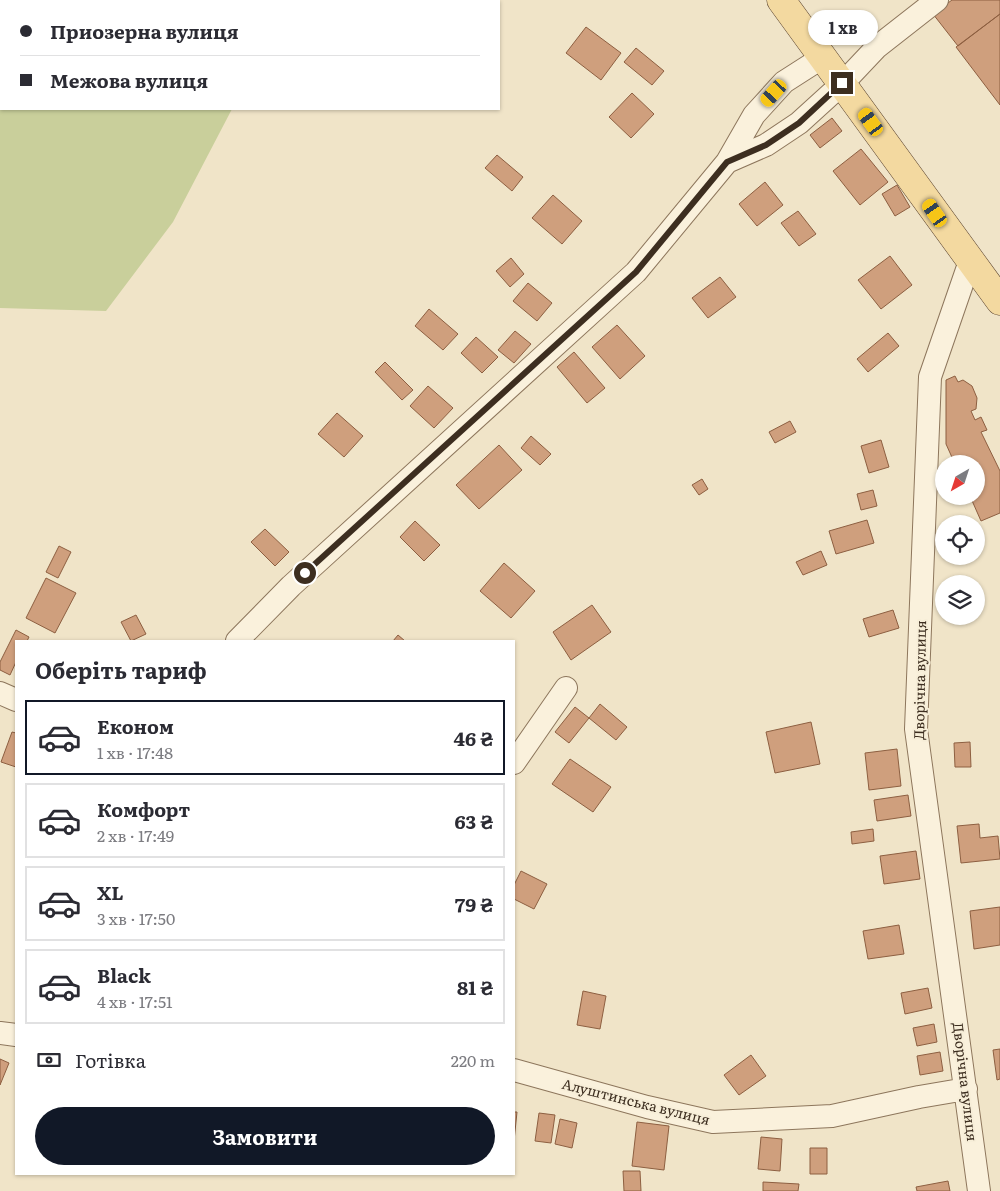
<!DOCTYPE html>
<html lang="uk">
<meta charset="utf-8">
<style>
:root{--surface:#fff;--page:#f7f7f7;--text:#2b2b33;--muted:#7c7c81;--line:#e1e1e2;--accent:#111827}
body{margin:0;font-family:Literata,serif;background:var(--page);color:var(--text);height:100vh;display:flex;flex-direction:column;font-size:19px;white-space:nowrap}
*{box-sizing:border-box;margin:0}
p{font-size:16px;color:var(--muted)}
.icon{flex:none;width:28px;height:28px;fill:none;stroke:currentColor;stroke-width:2;stroke-linecap:round;stroke-linejoin:round}
.map{position:relative;flex:1;overflow:hidden}
.drawer{position:absolute;left:15px;top:640px;width:500px;height:535px;display:flex;flex-direction:column;background:var(--surface);border-radius:0px;box-shadow:0 1px 4px #0004}
.drawer>*{flex:none}
.banner{position:absolute;left:0px;top:0px;width:500px;height:110px;box-shadow:0 1px 4px #0004;display:grid;align-content:center;height:110px;padding:0 20px;background:var(--surface)}
.needle{width:32px;rotate:219deg}
.tools{position:absolute;left:935px;top:455px;display:grid;gap:10px}
.tools a{display:grid;place-items:center;width:50px;height:50px;border-radius:50%;background:var(--surface);box-shadow:0 1px 4px #0004;font-size:25px}
.end{position:absolute;width:22px;height:22px;margin:-11px;border:6px solid #3d2e20;background:#fff;box-shadow:0 0 0 2px #fff}
.from{border-radius:50%}
.bubble{position:absolute;height:35px;border-radius:18px;background:var(--surface);box-shadow:0 1px 4px #0004;font-size:16px;font-weight:700;line-height:35px;text-align:center}
.car{position:absolute;width:15px;height:30px;margin:-15px -8px;border-radius:6px;box-shadow:0 0 4px 1px #0007;background:linear-gradient(#f5c518 24%,#345 0 40%,#f5c518 0 76%,#345 0 86%,#f5c518 0)}
.banner b{display:flex;align-items:center;gap:18px;height:48px;font-size:19px}
.banner b+b{border-top:1px solid var(--line)}
.banner i{width:12px;height:12px;background:var(--text)}
ul{padding:0;list-style:none}
li{display:flex;align-items:center;gap:15px;height:75px;margin:0 10px 8px;padding:0 10px;border:2px solid var(--line);border-radius:0px}
li div{flex:1}
li b{display:block;font-size:19px}
li em{font-style:normal;font-weight:700}
li.on{border-color:var(--accent)}
li>.icon{width:45px;height:45px;stroke-width:1.5}
h2{padding:0 20px;font-size:22px;line-height:60px}
.pay{display:flex;align-items:center;gap:12px;height:55px;padding:0 20px;font-size:19px}
.pay p{margin-inline-start:auto}
.primary-button{display:flex;gap:10px;margin-top:auto;padding:10px 20px}
.primary-button a{flex:1;height:58px;border-radius:30px;background:var(--accent);color:#fff;font-size:20px;font-weight:700;line-height:58px;text-align:center}
.map>svg:first-child{display:block}
.green{fill:#c9cf9b}
.building{fill:#cf9f7d;stroke:#8d5f41}
.lines{fill:none;stroke-linecap:round;stroke-linejoin:round}
.minor-casing{stroke:#8d765c;stroke-width:24}
.major-casing{stroke:#5b4430;stroke-width:29}
.minor{stroke:#faf1dc;stroke-width:22}
.major{stroke:#f3d9a0;stroke-width:28}
.route{stroke:#3d2e20;stroke-width:6}
.labels{text-anchor:middle;stroke-width:4;stroke-linejoin:round;paint-order:stroke}
.street-label{font-size:14px;fill:#3d2e20;stroke:#f7eed8}
</style>
<div class="map">
<svg width="1000" height="1191" viewBox="0 0 1000 1191">
<rect width="100%" height="100%" fill="#f0e4c8"/>
<path class="green" d="M0,0H319L1,1V109H232L173,222L106,311L0,308Z"/>
<path class="building" d="M952,0H1000V14L958,46L933,14Z
M1000,14V105L956,47Z
M586,27L621,53L601,80L566,53Z
M636,48L664,71L652,85L624,62Z
M632,93L654,114L631,138L609,117Z
M832,118L842,131L820,148L810,135Z
M861,149L888,182L860,205L833,171Z
M497,155L523,177L512,191L485,168Z
M765,182L783,205L757,226L739,204Z
M897,185L910,207L895,216L882,194Z
M553,195L582,221L562,244L532,218Z
M798,211L816,234L799,246L781,223Z
M890,256L912,285L881,309L858,280Z
M511,258L524,274L510,287L496,271Z
M720,277L736,297L708,318L692,298Z
M528,283L552,303L537,321L513,301Z
M429,309L458,334L443,350L415,326Z
M617,325L645,356L620,379L592,347Z
M515,331L531,344L514,363L498,350Z
M888,333L899,346L868,372L857,359Z
M476,337L498,357L482,373L461,353Z
M574,352L605,388L587,403L557,367Z
M385,362L413,390L402,400L375,372Z
M955,376L958,382L963,380L972,386L977,398L976,409L971,411L975,420L981,417L987,430L981,432L1000,471V513L981,521L970,496H976V464H955L946,444V380Z
M428,386L453,408L434,428L410,406Z
M337,413L363,436L344,457L318,434Z
M790,421L796,432L775,443L769,432Z
M531,436L551,454L540,465L521,448Z
M881,440L889,467L869,473L861,446Z
M499,445L522,470L479,509L456,485Z
M702,479L708,489L699,495L692,485Z
M873,490L877,506L861,510L857,494Z
M867,520L874,543L836,554L829,531Z
M415,521L440,545L424,561L400,537Z
M265,529L289,552L275,566L251,542Z
M59,546L71,552L58,578L46,572Z
M821,551L827,565L803,575L796,562Z
M504,563L535,591L511,618L480,591Z
M46,578L76,593L55,633L26,618Z
M592,605L611,632L571,660L553,632Z
M893,610L899,628L869,637L863,619Z
M136,615L146,634L131,641L121,622Z
M16,630L29,637L27,641H16V662L10,675L0,670V662Z
M398,635L405,641H393Z
M600,704L627,727L616,740L589,718Z
M575,707L589,718L569,743L555,732Z
M811,722L820,764L775,773L766,732Z
M12,732L16,733V767L1,762Z
M970,742L971,767H955L954,743Z
M897,749L901,786L869,790L865,753Z
M570,759L611,787L593,812L552,784Z
M908,795L911,816L877,821L874,800Z
M979,824L980,838L998,836L1000,859L961,863L957,826Z
M873,829L874,841L852,844L851,832Z
M916,851L920,879L884,884L880,856Z
M521,871L547,884L534,909L514,899V885Z
M1000,907V945L974,949L970,911Z
M899,925L904,954L868,959L863,931Z
M928,988L932,1008L905,1014L901,993Z
M583,991L606,996L600,1029L577,1025Z
M934,1024L937,1042L917,1046L913,1028Z
M1000,1049V1079L997,1080L993,1050Z
M940,1052L943,1071L920,1075L917,1056Z
M751,1055L766,1076L739,1095L724,1075Z
M0,1059L9,1063L0,1085Z
M514,1112H517L514,1141Z
M539,1113L555,1115L551,1143L535,1141Z
M560,1119L577,1123L572,1148L555,1144Z
M637,1122L669,1126L664,1170L632,1166Z
M761,1137L782,1139L780,1171L758,1169Z
M810,1148H827V1174H810Z
M623,1171H640L641,1191H624Z
M948,1181L950,1191H917L916,1187Z
M763,1182L799,1184L798,1191H763Z"/>
<g class="lines">
<defs>
<path id="minor" d="M727,162L766,145L799,123L843,83L877,47L937,0
M970,261L930,377L916,729L979,1191
M237,641L291,586L636,272L727,162L754,115L784,82L823,57
M0,693L16,700
M514,763L566,688
M0,1033L16,1035
M514,1070L647,1107L713,1122L832,1116L919,1097L966,1089"/>
<path id="major" d="M781,0L1000,301"/>
</defs>
<use href="#minor" class="minor-casing"/>
<use href="#major" class="major-casing"/>
<use href="#minor" class="minor"/>
<use href="#major" class="major"/>
</g>
<g class="lines">
<path class="route" d="M305,573L636,272L727,162L766,145L799,123L842,83"/>
</g>
<g class="labels">
<g class="street-label">
<text transform="translate(920 680) rotate(-89)" y="5">Дворічна вулиця</text>
<text transform="translate(965 1082) rotate(83)" y="5">Дворічна вулиця</text>
<text transform="translate(636 1102) rotate(14)" y="5">Алуштинська вулиця</text>
</g>
</g>
</svg>
<div class="tools">
<a><svg class="needle" viewBox="-14 -14 28 28"><path d="M0-13l5 13h-10z" fill="#e53935"/><path d="M0 13l5-13h-10z" fill="#7c7c81"/></svg></a>
<a><svg class="icon" aria-label="locate" viewBox="0 0 24 24"><circle cx="12" cy="12" r="6"/><path d="M12 2v4M12 18v4M2 12h4M18 12h4"/></svg></a>
<a><svg class="icon" aria-label="layers" viewBox="0 0 24 24"><path d="M12 4l9 5-9 5-9-5zM3 14l9 5 9-5"/></svg></a>
</div>
<i class="end from" style="left:305px;top:573px"></i>
<i class="end" style="left:842px;top:83px"></i>
<div class="bubble" style="left:808px;top:10px;width:70px">1 хв</div>
<i class="car" style="left:774px;top:93px;rotate:222deg"></i>
<i class="car" style="left:871px;top:122px;rotate:324deg"></i>
<i class="car" style="left:935px;top:213px;rotate:325deg"></i>
<div class="banner">
<b><i class="from"></i>Приозерна вулиця</b>
<b><i></i>Межова вулиця</b>
</div>
<section class="drawer">
<h2>Оберіть тариф</h2>
<ul>
<li class="on"><svg class="icon" aria-label="car" viewBox="0 0 24 24"><path d="M5 17H2v-5l4-1 3-4h7l3 4 3 1v5h-3M9 17h6M6 11h13"/><circle cx="7" cy="17" r="2"/><circle cx="17" cy="17" r="2"/></svg><div><b>Економ</b><p>1 хв · 17:48</p></div><em>46 ₴</em></li>
<li><svg class="icon" aria-label="car" viewBox="0 0 24 24"><path d="M5 17H2v-5l4-1 3-4h7l3 4 3 1v5h-3M9 17h6M6 11h13"/><circle cx="7" cy="17" r="2"/><circle cx="17" cy="17" r="2"/></svg><div><b>Комфорт</b><p>2 хв · 17:49</p></div><em>63 ₴</em></li>
<li><svg class="icon" aria-label="car" viewBox="0 0 24 24"><path d="M5 17H2v-5l4-1 3-4h7l3 4 3 1v5h-3M9 17h6M6 11h13"/><circle cx="7" cy="17" r="2"/><circle cx="17" cy="17" r="2"/></svg><div><b>XL</b><p>3 хв · 17:50</p></div><em>79 ₴</em></li>
<li><svg class="icon" aria-label="car" viewBox="0 0 24 24"><path d="M5 17H2v-5l4-1 3-4h7l3 4 3 1v5h-3M9 17h6M6 11h13"/><circle cx="7" cy="17" r="2"/><circle cx="17" cy="17" r="2"/></svg><div><b>Black</b><p>4 хв · 17:51</p></div><em>81 ₴</em></li>
</ul>
<div class="pay"><svg class="icon" aria-label="cash" viewBox="0 0 24 24"><path d="M3 7h18v10H3z"/><circle cx="12" cy="12" r="2"/></svg>Готівка<p>220 m</p></div>
<div class="primary-button"><a>Замовити</a></div>
</section>
</div>
